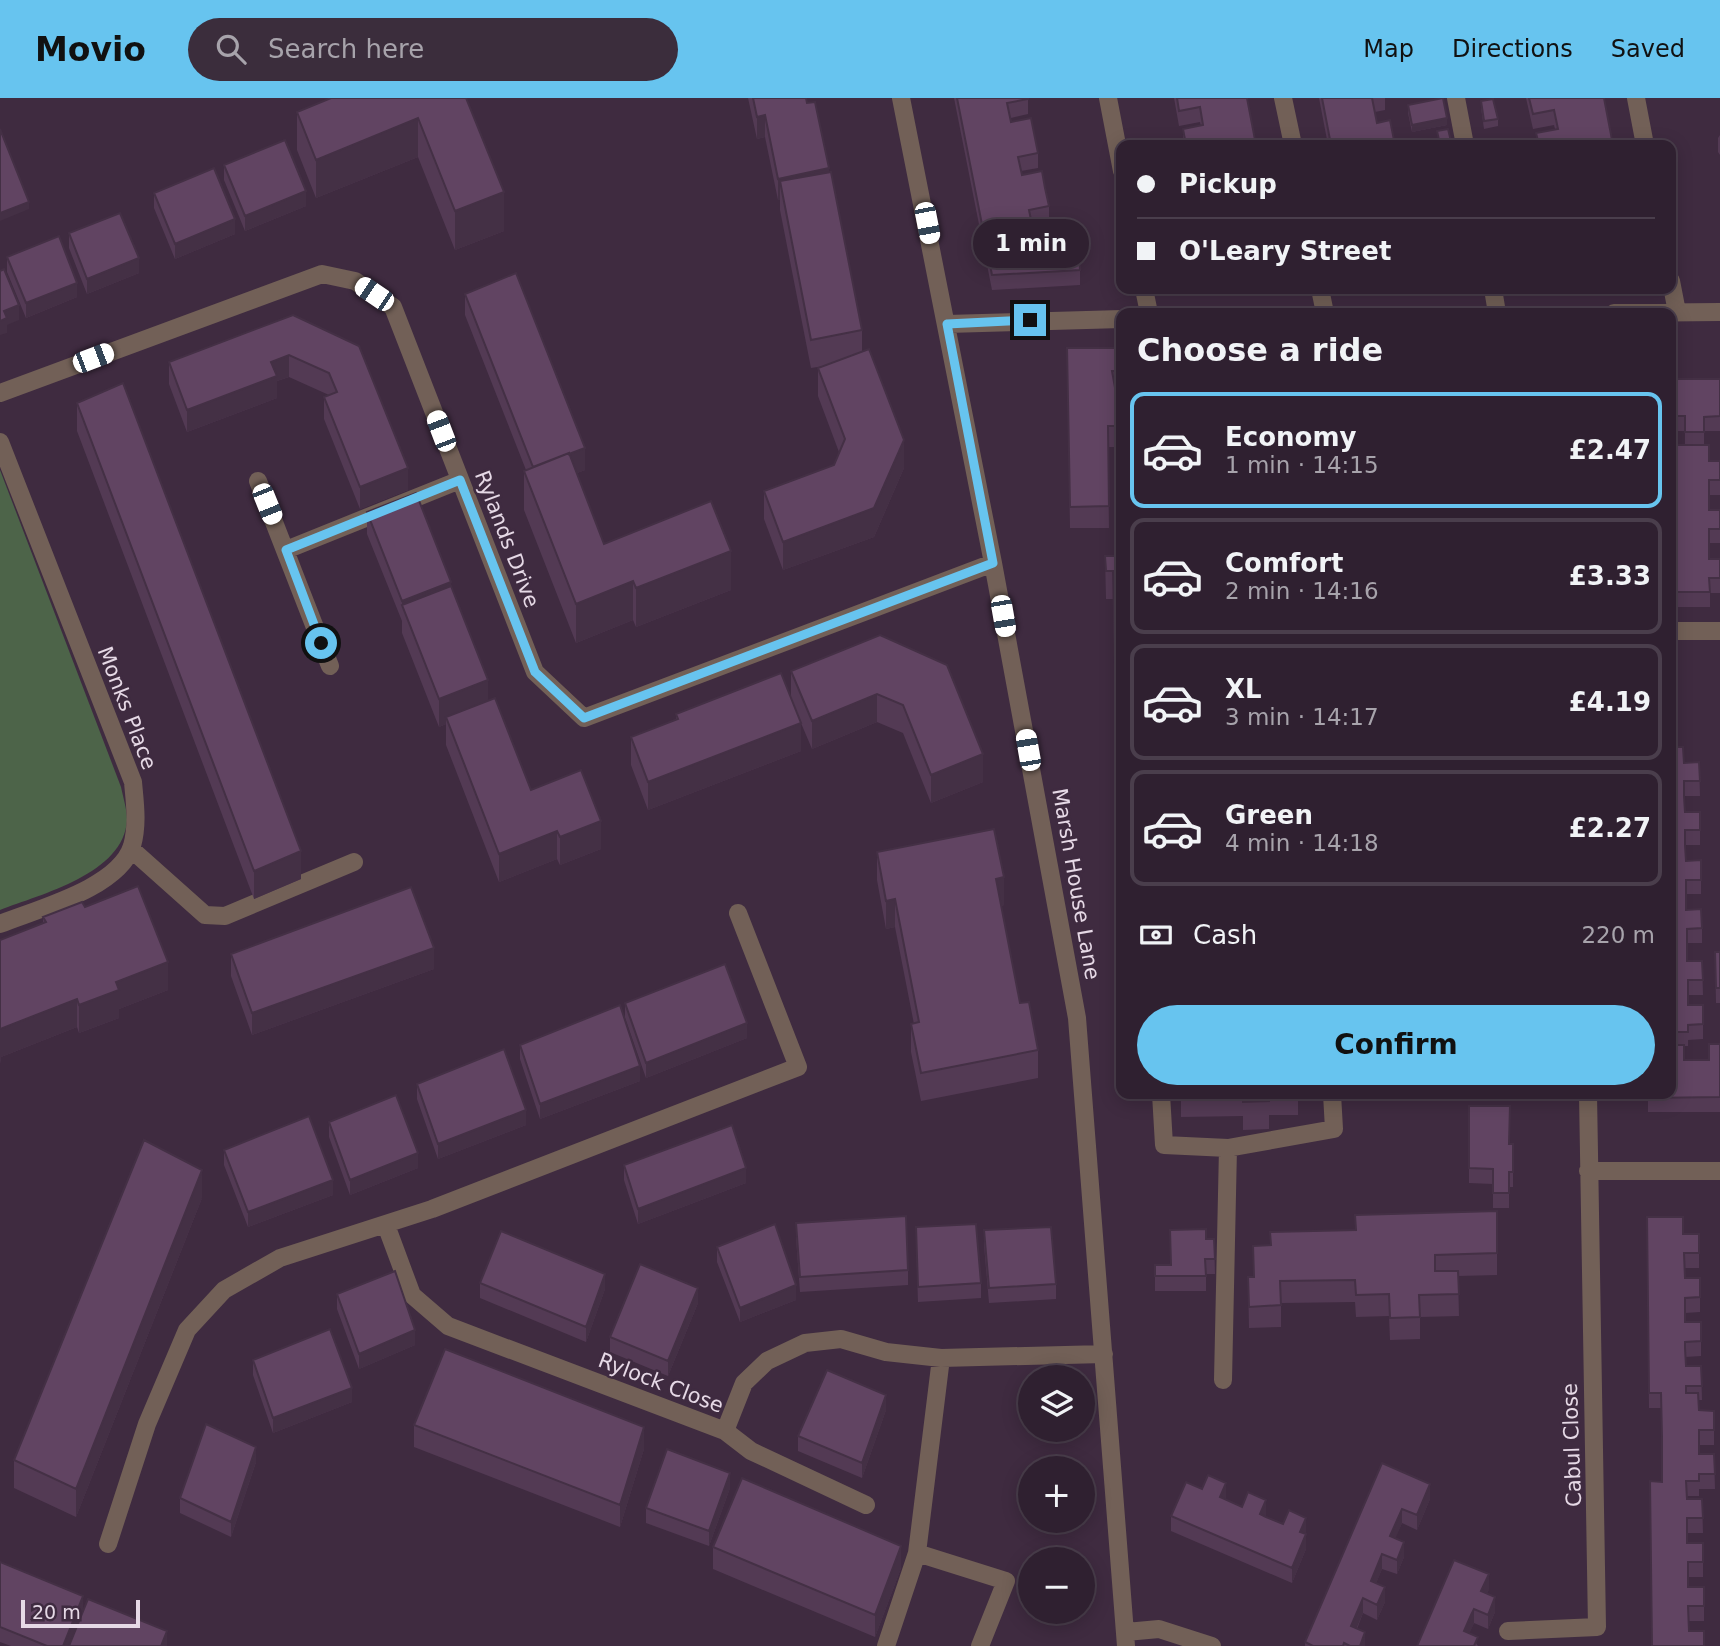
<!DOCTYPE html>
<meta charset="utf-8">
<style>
:root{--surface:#2f2030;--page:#3b2d3c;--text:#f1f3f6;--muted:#a7a3ab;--line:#4a3e4c;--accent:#67c4ef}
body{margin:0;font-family:"DejaVu Sans",sans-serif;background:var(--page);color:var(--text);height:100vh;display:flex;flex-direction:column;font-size:26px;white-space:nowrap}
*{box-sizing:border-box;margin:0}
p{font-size:23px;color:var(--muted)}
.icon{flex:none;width:38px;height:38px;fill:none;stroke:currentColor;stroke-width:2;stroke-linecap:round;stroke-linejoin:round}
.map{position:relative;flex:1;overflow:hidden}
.drawer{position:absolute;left:1116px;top:210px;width:560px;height:791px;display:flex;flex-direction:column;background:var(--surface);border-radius:14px;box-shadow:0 4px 18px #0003,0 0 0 2px var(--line)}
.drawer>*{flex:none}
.guide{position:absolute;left:1116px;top:42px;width:560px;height:154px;border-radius:14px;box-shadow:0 4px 18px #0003,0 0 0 2px var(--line);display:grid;align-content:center;height:154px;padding:0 21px;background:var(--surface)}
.buttons{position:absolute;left:1018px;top:1267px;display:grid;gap:14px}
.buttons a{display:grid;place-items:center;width:77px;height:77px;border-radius:50%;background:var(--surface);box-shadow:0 4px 18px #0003,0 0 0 2px var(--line);font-size:35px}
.scale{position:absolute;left:21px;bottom:18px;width:119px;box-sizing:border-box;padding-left:7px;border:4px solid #e6d9e6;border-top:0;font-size:19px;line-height:24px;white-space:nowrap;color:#e6d9e6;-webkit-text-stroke:5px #3f2b40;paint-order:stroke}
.end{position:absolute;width:32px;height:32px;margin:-16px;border:9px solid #67c4ef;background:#111;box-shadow:0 0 0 4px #111}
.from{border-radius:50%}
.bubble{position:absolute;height:49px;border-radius:24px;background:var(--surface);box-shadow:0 4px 18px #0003,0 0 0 2px var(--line);font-size:23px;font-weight:700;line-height:49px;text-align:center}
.car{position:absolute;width:21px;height:42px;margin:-21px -10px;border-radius:9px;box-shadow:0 0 5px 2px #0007;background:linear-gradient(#fff 24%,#345 0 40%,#fff 0 76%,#345 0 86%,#fff 0)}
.guide b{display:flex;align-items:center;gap:24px;height:66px;font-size:26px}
.guide b+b{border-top:2px solid var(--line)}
.guide i{width:18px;height:18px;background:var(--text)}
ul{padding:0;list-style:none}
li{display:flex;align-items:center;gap:21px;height:116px;margin:0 14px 10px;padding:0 7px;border:4px solid var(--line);border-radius:14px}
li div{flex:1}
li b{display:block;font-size:26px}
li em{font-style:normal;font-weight:700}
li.on{border-color:var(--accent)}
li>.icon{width:63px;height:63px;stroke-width:1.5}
h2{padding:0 21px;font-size:32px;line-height:84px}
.pay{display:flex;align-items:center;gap:18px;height:77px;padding:0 21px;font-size:26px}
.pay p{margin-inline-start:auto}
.action{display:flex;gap:14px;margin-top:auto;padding:14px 21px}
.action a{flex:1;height:80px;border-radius:42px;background:var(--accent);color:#111;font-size:28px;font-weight:700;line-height:80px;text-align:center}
header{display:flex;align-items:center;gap:42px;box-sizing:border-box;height:98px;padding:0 35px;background:var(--accent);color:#111}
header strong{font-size:33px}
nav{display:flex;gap:38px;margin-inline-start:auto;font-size:24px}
.search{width:490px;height:63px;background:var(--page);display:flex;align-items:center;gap:18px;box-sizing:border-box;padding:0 24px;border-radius:38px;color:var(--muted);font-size:26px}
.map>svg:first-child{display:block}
.park{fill:#4d6449}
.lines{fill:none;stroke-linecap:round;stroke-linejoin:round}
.minor{stroke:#726057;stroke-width:18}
.wall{fill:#533a54}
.shaded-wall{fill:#443045}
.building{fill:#614462;stroke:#443045;stroke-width:2}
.route{stroke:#67c4ef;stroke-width:9}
.labels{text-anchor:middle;stroke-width:5;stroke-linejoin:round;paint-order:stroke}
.street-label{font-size:21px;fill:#e6d9e6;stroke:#3f2b40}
</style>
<header>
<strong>Movio</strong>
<div class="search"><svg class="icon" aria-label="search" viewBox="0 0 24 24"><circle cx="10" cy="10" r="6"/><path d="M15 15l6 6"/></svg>Search here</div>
<nav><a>Map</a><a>Directions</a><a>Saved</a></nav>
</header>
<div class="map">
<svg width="1720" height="1548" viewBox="0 0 1720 1548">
<rect width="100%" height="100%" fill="#3f2b40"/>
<path class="park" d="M0,372L121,689C123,699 127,711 127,722C124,776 41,796 0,812Z"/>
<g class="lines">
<path class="minor" d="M901,0L993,465L1077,920L1126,1548
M1108,0L1122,73
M1283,0L1293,47
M1456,0L1465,47
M1636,0L1645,47
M1671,183L1677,214
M1144,191L1149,215
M1320,191L1325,215
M1493,191L1497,215
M1614,215L1720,214
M947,226L1122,221
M0,295L322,176L355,183L393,209L535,574L584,620L993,465
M0,344L133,684C135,706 138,726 132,748C119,790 37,811 0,826
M258,383L330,568
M286,452L460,382
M1671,533H1720
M131,751L205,817L225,818L354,764
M1161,996L1164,1047L1228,1050
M1588,1073H1720
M386,1127L412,1197L448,1228L725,1333L744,1285L767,1263L805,1245L841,1241L886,1254L941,1260L1104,1256
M1223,1282L1228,1050L1334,1031L1332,996
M725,1333L751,1353L866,1407
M108,1446L147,1326L187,1232L224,1192L280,1160L432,1111L798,969L738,815
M917,1455L1006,1483L980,1548
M1508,1533L1597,1529L1588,996
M1126,1534L1159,1531L1212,1548
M886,1548L917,1455L941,1260"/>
</g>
<path class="wall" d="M466,0L504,133L455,152L418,59L316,100L297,52V14Z
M748,0H806L829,74L862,232V253L904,370L874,439L783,472L764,421V393L834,367L839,354L818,298V270L824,268L811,270L780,112V102H778L765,39L757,41Z
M954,0H1028V16L1011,20V24L1038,55V70L1021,73L1022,77L1049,108V123L1031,126L1037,151L1080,172V187L992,192Z
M1174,0H1247L1256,47H1183V31L1201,28L1200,24L1179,28Z
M1319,0H1385V12L1375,14L1377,25L1395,47H1328Z
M1526,0H1604L1613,47H1536V35L1555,31L1554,27L1533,31Z
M1481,3L1498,21V28L1484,31L1481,10Z
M1408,7L1447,27L1412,34L1408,15Z
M1720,37V57L1718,54V40Z
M224,67L306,108L245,133L224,82Z
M154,95L235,136L175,161L154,110Z
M69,135L139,175L87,196L69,150Z
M7,159L77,199L26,220L7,174Z
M1232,191H1282V198L1232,193Z
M465,196L585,372L577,375L604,446L731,492L636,529L633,522L576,545L524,412V373L526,372L465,217Z
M293,217L408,392L360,411L324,321V299L329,297L289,279L277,283V300L187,334L169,286V264Z
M1067,250H1120V283H1122V406H1120V354H1116V349H1108L1109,430H1070Z
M1671,281H1720V333H1704V347L1709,363H1720V397H1709V412H1720V445H1709V461H1720V495H1710V509H1673V347H1685V333H1671Z
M77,305L301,781L254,801L77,333Z
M367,414L451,488L488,602L531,692L601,751L560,767L557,761L499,784L446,647V626L439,629L402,535V523L367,436Z
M1105,458H1122V687H1117L1113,501H1106Z
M880,537L983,684L931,705L903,635L877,624L812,651L801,625V653L648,712L631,667V639L676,622V616L791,601V573Z
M1671,649L1684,665L1699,664L1700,698H1684L1685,714H1700V747H1685L1686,763L1701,762V796H1686V812L1702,830V845H1687V863H1702L1703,897H1688V907L1703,926V941L1688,942V948H1684V962H1709L1720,946V1014H1648V996H1671Z
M877,754L1004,807L1001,808L1020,905L1038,952V980L921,1003L911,954V926H914L895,829L886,831L877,782Z
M85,809L168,892L119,911V920L79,935L77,929L1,959L0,966V842L43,825V819Z
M1715,854H1720V905H1716Z
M231,856L434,871L252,937L231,878Z
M625,905L747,940L646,980L625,920Z
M520,947L640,983L540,1021L520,961Z
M417,986L526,1027L438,1061L417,1001Z
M1181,996H1298V1017H1269V1031L1243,1032V1018L1181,1019Z
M1469,1008L1509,1046H1513V1089H1509V1110H1493V1086L1469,1085Z
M329,1024L418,1070L350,1097L329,1039Z
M224,1052L333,1097L248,1129L224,1067Z
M624,1067L746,1085L638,1126L624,1082Z
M202,1100L76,1419L14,1390V1362Z
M1497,1113V1177L1458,1178L1459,1218L1420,1219V1241L1390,1242L1389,1218L1356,1219L1355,1204L1281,1205V1229L1249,1230L1248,1179H1253V1148L1270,1147L1355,1132V1117Z
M1647,1119L1683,1136H1699V1170H1685V1180H1700V1214L1685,1215V1224H1701V1258L1685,1259L1686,1268H1701L1702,1302H1698L1699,1312L1714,1313V1347H1699V1356H1714L1715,1391H1699V1398H1686L1687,1401H1702L1703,1435H1687V1445H1703V1479H1688V1489H1704V1523H1689L1652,1548L1662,1384L1661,1310H1649Z
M796,1125L908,1172V1187L800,1194L796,1140Z
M984,1132L1056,1186V1201L989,1205L984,1147Z
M1206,1141H1214L1215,1176H1206V1193H1155V1167H1170Z
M916,1144L981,1185V1200L918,1204Z
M717,1149L796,1202L740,1224L717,1164Z
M480,1185L605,1191L586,1244L480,1200Z
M337,1196L415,1247L359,1271L337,1211Z
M698,1205L668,1278L610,1254V1239Z
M253,1262L352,1304L273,1335L253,1277Z
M886,1312L862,1380L798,1353V1338Z
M414,1327L644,1351L620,1429L414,1349Z
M256,1364L231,1439L180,1415V1400Z
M1382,1365L1430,1401L1417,1432L1402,1425L1395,1440L1404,1459L1397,1476L1382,1471L1376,1485L1385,1504L1377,1522L1363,1515L1357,1531L1365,1548H1305V1544Z
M730,1390L709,1448L646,1425V1410Z
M1202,1391L1226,1400L1225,1401L1242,1409L1266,1417L1265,1419L1306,1435V1451L1292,1485L1171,1433V1418Z
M713,1449L901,1470L875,1539L713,1471Z
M0,1464L83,1513L167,1548H11L0,1544Z
M1489,1491L1487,1495L1495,1514L1488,1531L1474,1525L1469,1535L1478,1548H1417Z"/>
<path class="shaded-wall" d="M765,17V39L757,41V19Z
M418,20V59L316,100V62Z
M1447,20V27L1412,34V27Z
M829,70V92L780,83V102H778V81Z
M306,93V108L245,133V118Z
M504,94V133L455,152V113Z
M29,104V111L0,123V115Z
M235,121V136L175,161V146Z
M139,160V175L87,196V181Z
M77,185V199L26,220V205Z
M19,207V222L7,227V235L0,237V223L4,213Z
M289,257V279L277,283V300L187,334V312L271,264Z
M904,342V370L874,439L783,472V444Z
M585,350V372L534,392V371Z
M408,370V392L360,411V389Z
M731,453V492L636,529V490Z
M633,483V522L576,545V506Z
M451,484V506L402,509V503Z
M488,582V610L446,619V626L439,629V601Z
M877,596V624L812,651V623Z
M801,625V653L648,712V684Z
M983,656V684L931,705V677Z
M601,723V751L560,767V739Z
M557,733V761L499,784V756Z
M301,753V781L254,801V773Z
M1004,779V807L996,809V781Z
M895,801V829L886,831V803Z
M434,850V871L252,937V915Z
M168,864V892L119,911V920L79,935V907L116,884Z
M77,901V929L1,959L0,966V931Z
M747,925V940L646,980V965Z
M640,968V983L540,1021V1006Z
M526,1012V1027L438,1061V1046Z
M418,1055V1070L350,1097V1082Z
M746,1070V1085L638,1126V1111Z
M202,1072V1100L76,1419V1391Z
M333,1082V1097L248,1129V1114Z
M605,1176V1191L586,1244V1229Z
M796,1187V1202L740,1224V1210Z
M698,1190V1205L668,1278V1263Z
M415,1232V1247L359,1271V1256Z
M352,1290V1304L273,1335V1320Z
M886,1297V1312L862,1380V1365Z
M644,1329V1351L620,1429V1407Z
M256,1349V1364L231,1439V1424Z
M730,1375V1390L709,1448V1433Z
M1226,1385V1400L1220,1414V1399Z
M1430,1386V1401L1417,1432V1417Z
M1266,1402V1417L1260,1431V1416Z
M1402,1411V1425L1390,1453V1438Z
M1306,1420V1435L1300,1449V1434Z
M1306,1436V1451L1292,1485V1470Z
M1404,1444V1459L1397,1476V1462Z
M901,1448V1470L875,1539V1517Z
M1382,1456V1471L1371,1498V1483Z
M1489,1476V1491L1481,1508V1493Z
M1385,1489V1504L1377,1522V1507Z
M83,1498V1513L69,1548H63Z
M1495,1499V1514L1488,1531V1517Z
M1363,1500V1515L1351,1543V1528Z
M1474,1511V1525L1464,1548V1533Z
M167,1533V1548H161Z
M1365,1534V1548H1360Z"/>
<path class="building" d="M331,0H466L504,94L455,113L418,20L316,62L297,14Z
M753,0H806L807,5L815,4L829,70L778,81L765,17L757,19Z
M957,0H1028V1L1007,5L1011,24L1031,20L1038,55L1018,59L1022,77L1042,73L1045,90L1049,108L1029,112L1037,151L1079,149L1080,172L992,177Z
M1177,0H1247L1256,47H1186L1183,31L1203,27L1200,9L1179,13Z
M1322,0H1372L1377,25L1390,22L1395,47H1331Z
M1443,0L1447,20L1412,27L1408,7Z
M1529,0H1604L1613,47H1539L1536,35L1558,31L1554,12L1533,16Z
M1493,1L1498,21L1484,23L1481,3Z
M0,31L29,104L0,115Z
M1448,31L1452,47H1440L1437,33Z
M285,42L306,93L245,118L224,67Z
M214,70L235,121L175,146L154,95Z
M831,74L862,232L811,242L780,83Z
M120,115L139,160L87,181L69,135Z
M59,138L77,185L26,205L7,159Z
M4,171L19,207L4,213L7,220L0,223V173Z
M516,175L585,350L569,356V355L533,369L465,196Z
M293,217L359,248L408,370L360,389L324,299L337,294L329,275L289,257L271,264L277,278L187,312L169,264Z
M1067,250H1120V273H1112L1116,295L1118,283H1122V332H1116V328H1108L1109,408L1070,409Z
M869,251L904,342L874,410L783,444L764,393L834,367L845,341L818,270Z
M1671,281H1720V318L1704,319V334H1685V318H1671Z
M123,285L301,753L254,773L77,305Z
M1120,344H1122V377H1120Z
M1673,347H1709V363H1720V382H1709V412H1720V431H1709V461H1720V480H1709L1710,494H1673Z
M569,355L604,446L711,403L731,453L636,490L633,483L576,506L524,373Z
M416,395L451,484L402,503L367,414Z
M1105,458H1122V659H1117L1113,473H1106Z
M451,488L488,582L439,601L402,507Z
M880,537L947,567L983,656L931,677L903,607L877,596L812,623L791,573Z
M781,575L801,625L648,684L631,639L678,621L676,616Z
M495,600L531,692L581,672L601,723L560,739L557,733L499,756L446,619Z
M1671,649H1683L1684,665L1699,664L1700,683H1684V698L1685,714H1700V732H1685V747L1686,763L1701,762V782H1686V812L1701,811L1702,830L1687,831V863H1702L1703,882H1688V907H1703V926L1688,927V934H1671Z
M994,731L1004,779L996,781L1020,905L1029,904L1038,952L921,975L911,926L919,924L895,801L886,803L877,754Z
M138,788L168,864L116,884L119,892L79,907L77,901L0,931V842L46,824L43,819L82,804L85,809Z
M411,789L434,850L252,915L231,856Z
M1715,854H1720V890H1716Z
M725,866L747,925L646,965L625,905Z
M620,907L640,968L540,1006L520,947Z
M1709,946H1720V999L1648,1000V996H1671V947H1684V962H1709Z
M504,951L526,1012L438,1046L417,986Z
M1243,996H1269V1003L1243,1004Z
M396,997L418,1055L350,1082L329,1024Z
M1469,1008H1510L1509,1046H1513V1074H1509V1095H1493V1071L1469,1070Z
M309,1018L333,1082L248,1114L224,1052Z
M732,1027L746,1070L638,1111L624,1067Z
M144,1042L202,1072L76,1391L14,1362Z
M1497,1113V1155L1435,1157V1173H1458L1459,1196L1419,1197L1420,1219L1390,1220L1389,1196L1356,1197L1355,1182L1280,1183L1281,1207L1249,1209L1248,1179H1254L1253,1148L1271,1147L1270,1134L1356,1132L1355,1117Z
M906,1118L908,1172L800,1179L796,1125Z
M1647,1119H1683V1136H1699V1155H1684L1685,1180H1700V1199L1685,1200V1224H1701V1243L1685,1244V1250L1686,1268H1701L1702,1288H1686V1295H1698L1699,1312L1714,1313V1332H1699V1356H1714L1715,1376H1699V1383H1686L1687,1401H1702L1703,1420H1687V1445H1703V1464H1688V1489H1704V1508H1688L1689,1533H1704V1548H1652L1650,1383L1662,1384V1339L1661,1295H1649Z
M775,1126L796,1187L740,1210L717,1149Z
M976,1126L981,1185L918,1189L916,1129Z
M1051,1129L1056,1186L989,1190L984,1132Z
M1206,1131V1141H1214L1215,1161H1205L1206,1178H1155V1167H1171L1170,1132Z
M501,1133L605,1176L586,1229L480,1185Z
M640,1166L698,1190L668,1263L610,1239Z
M395,1173L415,1232L359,1256L337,1196Z
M330,1231L352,1290L273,1320L253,1262Z
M445,1251L644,1329L620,1407L414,1327Z
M827,1272L886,1297L862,1365L798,1338Z
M206,1326L256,1349L231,1424L180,1400Z
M667,1351L730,1375L709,1433L646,1410Z
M1382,1365L1430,1386L1417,1417L1402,1411L1390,1438L1404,1444L1397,1462L1382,1456L1371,1483L1385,1489L1377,1507L1363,1500L1351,1528L1365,1534L1360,1548H1350L1344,1545L1343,1548H1313L1305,1544Z
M1208,1377L1226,1385L1220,1399L1242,1409L1248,1394L1266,1402L1260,1416L1266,1419L1283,1426L1289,1412L1306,1420L1300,1434L1306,1436L1292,1470L1171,1418L1186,1384L1202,1391Z
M742,1380L901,1448L875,1517L713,1449Z
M1454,1462L1489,1476L1481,1493L1495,1499L1488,1517L1474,1511L1471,1517L1464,1533L1478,1539L1474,1548H1417Z
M0,1464L83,1498L63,1548H47L0,1529Z
M88,1501L167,1533L161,1548H69Z"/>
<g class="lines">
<path class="route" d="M321,545L286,452L460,382L535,574L584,620L993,465L947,226L1030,222"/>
</g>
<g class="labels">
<g class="street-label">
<text transform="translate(507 441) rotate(69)" y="7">Rylands Drive</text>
<text transform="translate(127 610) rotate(69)" y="7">Monks Place</text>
<text transform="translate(1076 786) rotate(80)" y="7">Marsh House Lane</text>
<text transform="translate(661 1285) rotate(21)" y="7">Rylock Close</text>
<text transform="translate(1572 1347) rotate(-92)" y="7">Cabul Close</text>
</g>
</g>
</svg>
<div class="buttons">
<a><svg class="icon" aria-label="layers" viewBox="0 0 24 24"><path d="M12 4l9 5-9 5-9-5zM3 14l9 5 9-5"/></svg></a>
<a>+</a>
<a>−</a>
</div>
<div class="scale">20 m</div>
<i class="end from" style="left:321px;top:545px"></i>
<i class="end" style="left:1030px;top:222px"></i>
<div class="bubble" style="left:973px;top:121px;width:116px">1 min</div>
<i class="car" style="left:927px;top:125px;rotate:169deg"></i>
<i class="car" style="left:374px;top:196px;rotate:304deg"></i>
<i class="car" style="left:93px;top:260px;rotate:69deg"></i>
<i class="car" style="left:441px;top:333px;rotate:339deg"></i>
<i class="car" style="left:267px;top:406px;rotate:158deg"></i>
<i class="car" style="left:1003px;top:518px;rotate:170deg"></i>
<i class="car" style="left:1028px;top:652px;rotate:350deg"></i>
<div class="guide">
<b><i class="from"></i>Pickup</b>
<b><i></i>O'Leary Street</b>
</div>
<section class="drawer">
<h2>Choose a ride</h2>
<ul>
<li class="on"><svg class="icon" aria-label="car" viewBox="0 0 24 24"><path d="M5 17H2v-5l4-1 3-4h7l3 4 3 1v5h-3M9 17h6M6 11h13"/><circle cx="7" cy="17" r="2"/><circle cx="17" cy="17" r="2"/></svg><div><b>Economy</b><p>1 min · 14:15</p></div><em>£2.47</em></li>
<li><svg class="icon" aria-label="car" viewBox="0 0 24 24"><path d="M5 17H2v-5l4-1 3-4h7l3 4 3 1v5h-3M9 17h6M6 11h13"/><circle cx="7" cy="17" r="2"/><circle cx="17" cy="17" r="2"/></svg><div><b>Comfort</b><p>2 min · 14:16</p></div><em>£3.33</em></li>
<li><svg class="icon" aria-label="car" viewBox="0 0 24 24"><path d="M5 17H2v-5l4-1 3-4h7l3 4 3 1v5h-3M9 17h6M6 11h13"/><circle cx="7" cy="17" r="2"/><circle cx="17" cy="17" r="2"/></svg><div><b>XL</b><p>3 min · 14:17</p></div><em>£4.19</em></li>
<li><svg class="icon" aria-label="car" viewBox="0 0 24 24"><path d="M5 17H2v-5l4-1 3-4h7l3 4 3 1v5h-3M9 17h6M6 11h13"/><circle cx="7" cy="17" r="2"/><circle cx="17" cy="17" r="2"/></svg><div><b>Green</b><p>4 min · 14:18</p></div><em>£2.27</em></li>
</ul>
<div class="pay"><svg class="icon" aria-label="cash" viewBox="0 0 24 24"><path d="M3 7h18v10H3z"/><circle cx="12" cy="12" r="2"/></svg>Cash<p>220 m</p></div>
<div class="action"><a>Confirm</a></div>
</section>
</div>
